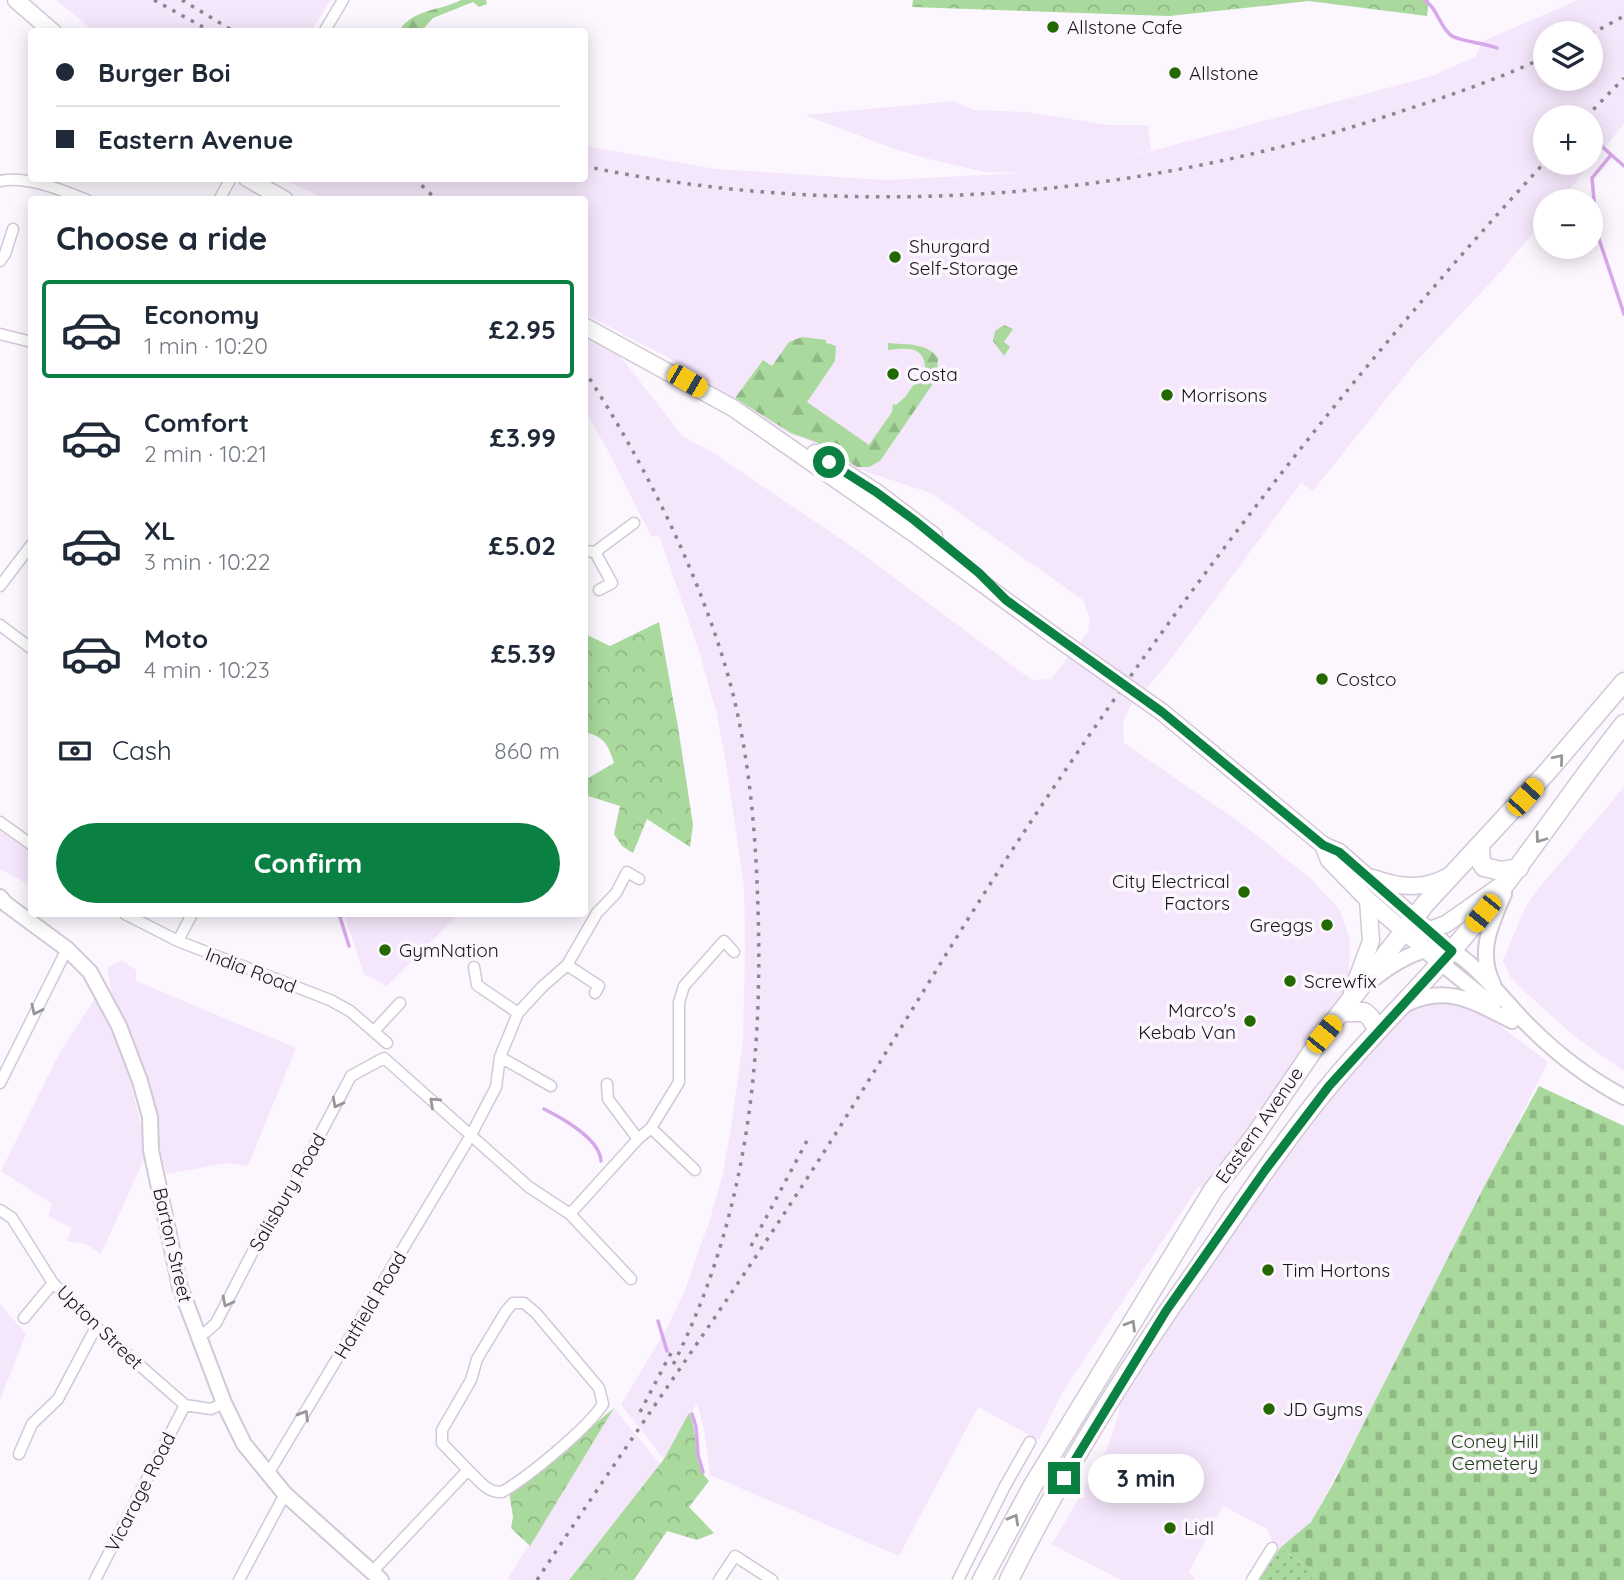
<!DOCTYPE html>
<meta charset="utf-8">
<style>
:root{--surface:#fff;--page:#f6f6f7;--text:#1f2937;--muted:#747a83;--line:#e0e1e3;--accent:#0b8043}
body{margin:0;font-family:Quicksand,sans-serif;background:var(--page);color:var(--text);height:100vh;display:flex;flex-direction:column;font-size:26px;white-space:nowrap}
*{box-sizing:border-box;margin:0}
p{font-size:23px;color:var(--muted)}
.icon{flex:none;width:38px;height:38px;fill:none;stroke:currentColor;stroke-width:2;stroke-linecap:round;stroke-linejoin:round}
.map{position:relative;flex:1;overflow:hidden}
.side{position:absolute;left:28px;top:196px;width:560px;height:721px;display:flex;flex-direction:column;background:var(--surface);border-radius:7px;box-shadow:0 4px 18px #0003}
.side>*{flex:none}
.banner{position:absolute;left:28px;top:28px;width:560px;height:154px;border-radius:7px;box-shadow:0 4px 18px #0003;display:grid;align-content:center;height:154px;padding:0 28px;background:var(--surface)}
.fabs{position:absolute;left:1533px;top:21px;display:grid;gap:14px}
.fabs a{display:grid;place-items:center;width:70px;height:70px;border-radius:50%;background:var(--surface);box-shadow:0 4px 18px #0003;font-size:35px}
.end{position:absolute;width:32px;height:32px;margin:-16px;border:9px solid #0b8043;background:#fff;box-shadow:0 0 0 4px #fff}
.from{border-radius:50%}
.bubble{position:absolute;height:49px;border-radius:24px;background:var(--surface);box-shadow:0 4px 18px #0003;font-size:23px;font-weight:700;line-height:49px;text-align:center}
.car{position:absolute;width:21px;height:42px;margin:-21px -10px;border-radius:9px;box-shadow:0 0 5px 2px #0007;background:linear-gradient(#f5c518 24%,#345 0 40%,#f5c518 0 76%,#345 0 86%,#f5c518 0)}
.banner b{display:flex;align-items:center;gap:24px;height:66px;font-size:26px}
.banner b+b{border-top:2px solid var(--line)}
.banner i{width:18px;height:18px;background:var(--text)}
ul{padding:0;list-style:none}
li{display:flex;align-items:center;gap:21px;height:98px;margin:0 14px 10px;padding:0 14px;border:4px solid transparent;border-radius:7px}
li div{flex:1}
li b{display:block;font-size:26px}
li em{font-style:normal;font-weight:700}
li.active{border-color:var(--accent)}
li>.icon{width:63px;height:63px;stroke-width:1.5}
h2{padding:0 28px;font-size:32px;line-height:84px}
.pay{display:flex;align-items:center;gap:18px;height:77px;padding:0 28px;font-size:26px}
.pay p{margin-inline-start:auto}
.primary-button{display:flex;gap:14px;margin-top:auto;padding:14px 28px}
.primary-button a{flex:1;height:80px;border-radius:42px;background:var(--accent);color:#fff;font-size:28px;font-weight:700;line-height:80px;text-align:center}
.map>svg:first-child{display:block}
.built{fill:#f5e7fb;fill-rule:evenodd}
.grass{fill:url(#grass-dots)}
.forest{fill:url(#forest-firs)}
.cemetery{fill:url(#cemetery-stones)}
.park{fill:url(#park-crowns)}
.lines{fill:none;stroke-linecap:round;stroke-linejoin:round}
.stream{stroke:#d6a7ea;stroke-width:3.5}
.street-casing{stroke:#d2c8d6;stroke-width:13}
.secondary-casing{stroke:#d2c8d6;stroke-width:18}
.primary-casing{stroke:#d2c8d6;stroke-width:19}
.highway-casing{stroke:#d2c8d6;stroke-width:21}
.street{stroke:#fff;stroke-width:10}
.secondary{stroke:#fff;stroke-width:14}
.primary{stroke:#fff;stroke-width:16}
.highway{stroke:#fff;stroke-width:18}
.rail{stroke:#8a868c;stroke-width:3.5;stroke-dasharray:3.5 7;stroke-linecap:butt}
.primary-bridge-casing{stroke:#d2c8d6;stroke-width:19;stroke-linecap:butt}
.primary-bridge{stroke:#fff;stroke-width:16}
.oneway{stroke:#979698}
.route{stroke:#0b8043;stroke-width:9}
.poi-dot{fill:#236900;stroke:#fcf6fe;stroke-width:2.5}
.labels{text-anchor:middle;stroke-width:7;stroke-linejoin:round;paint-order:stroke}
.poi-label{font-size:19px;fill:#181519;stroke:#fcf6fe;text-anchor:start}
.street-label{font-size:19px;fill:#181519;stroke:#fcf6fe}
.park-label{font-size:19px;fill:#1b3d10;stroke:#fcf6fe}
</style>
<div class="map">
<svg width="1624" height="1580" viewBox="0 0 1624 1580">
<defs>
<pattern id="grass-dots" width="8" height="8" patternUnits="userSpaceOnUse" patternTransform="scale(1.75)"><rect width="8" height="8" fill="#a9d99c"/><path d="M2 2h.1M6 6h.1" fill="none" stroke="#91b986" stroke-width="1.8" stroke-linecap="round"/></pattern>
<pattern id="forest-firs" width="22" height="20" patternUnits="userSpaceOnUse" patternTransform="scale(1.75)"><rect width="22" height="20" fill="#a9d99c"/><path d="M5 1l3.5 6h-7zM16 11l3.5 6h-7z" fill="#91b986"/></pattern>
<pattern id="cemetery-stones" width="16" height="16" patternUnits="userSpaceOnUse" patternTransform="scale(1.75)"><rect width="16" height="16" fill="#a9d99c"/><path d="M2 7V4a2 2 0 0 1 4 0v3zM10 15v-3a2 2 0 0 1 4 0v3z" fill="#91b986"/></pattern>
<pattern id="park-crowns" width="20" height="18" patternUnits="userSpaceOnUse" patternTransform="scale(1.75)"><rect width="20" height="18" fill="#a9d99c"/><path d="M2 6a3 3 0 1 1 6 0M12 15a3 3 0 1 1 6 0" fill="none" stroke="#91b986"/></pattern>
</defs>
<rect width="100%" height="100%" fill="#fcf6fe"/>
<path class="built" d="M56,0H331L311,31L95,32Z
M1578,0H1624V124L1560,201H1545V218L1505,267L1414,364L1313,491L1301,483L1164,668L1130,707L1123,722L1124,743L1245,826L1309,877L1340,910L1350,940L1348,1002L1213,1190L1198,1187L1062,1393L1039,1440L978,1407L899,1556L710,1475L704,1429L697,1403L664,1459L621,1405L668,1326L685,1290L710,1219L722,1177L731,1129L743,1040L745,950L744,887L726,763L717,715L700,655L660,537L651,536L606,447L585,411L584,200L326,199L282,179L584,178L585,146L716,169L885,180L1023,173L984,172L929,159L897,150L805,115L954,101L973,110L1026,112L1109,125H1148L1151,150L1129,157L1432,76L1475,57L1483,41ZM1545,33H1591V79H1545ZM1545,117H1591V163H1545ZM585,314L669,358L791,435L806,439L852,467L931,493L1083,600L1090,618L1088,632L1051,679L1032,680L854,548L712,452L682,436L636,376Z
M1624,787V1071L1578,1039L1527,994L1511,978L1503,961L1523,912L1534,894Z
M0,820L31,847V886L0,869Z
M344,914H459L387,986L364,974Z
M122,960L136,970V981L296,1048L248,1166L228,1163L166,1174L142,1069L112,994L107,968Z
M97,995L128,1070L147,1153L101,1254L86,1244L67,1241L72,1228L48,1216L52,1204L1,1171L59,1054Z
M1439,999L1463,1004L1495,1022L1548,1062L1389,1377L1311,1522L1280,1548L1273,1543L1267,1529L1223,1506L1189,1572L1196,1580H1121L1051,1544L1055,1539L1108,1447L1119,1413L1120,1399L1162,1331L1253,1202L1355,1068L1409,1010L1418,1004Z
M0,1304L26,1334L0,1400Z
M614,1408L660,1464L569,1580H507Z"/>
<path class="grass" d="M1280,1548L1312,1570V1580H1259Z"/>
<path class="forest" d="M461,0H486L487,4L479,7L473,2L433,18L424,28L416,31H399C412,9 440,11 461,0Z
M1004,325L1013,329L1004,342L1010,347L1004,356L993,341L995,331Z
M802,337L826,340V343L836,346L835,361L807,402L869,445L892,412L893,404L896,405L905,397L925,369C925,345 906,348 888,350V343C906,345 926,342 938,358L937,369L941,372L880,461L869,467H857L816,442L791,433L735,398L763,360L772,366L789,342Z"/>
<path class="cemetery" d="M1539,1086L1624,1126V1580H1312V1570L1280,1548L1311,1522L1334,1482L1487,1181Z"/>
<path class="park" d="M913,0H1429L1427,16L1309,1L1169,16L912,7Z
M659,622L678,727L693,825L690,847L647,819L633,853L622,846L614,834L620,806L585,795V780L614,763C608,744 604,737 585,732V634L610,646Z
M614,1408L530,1546L511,1528L513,1517L509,1491L541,1469Z
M689,1413C700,1436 690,1462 709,1481L689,1507L714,1533L697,1540L667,1531L634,1580H569L664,1459Z"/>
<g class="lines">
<path class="stream" d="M1424,0C1438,8 1439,27 1452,36C1459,41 1485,43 1497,48
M1598,143L1624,166
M1611,155L1592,178L1597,233L1624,314
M339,914L349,946
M544,1109C562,1118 600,1139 601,1161
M658,1321L667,1351
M692,1414L696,1427L698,1455L703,1472"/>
<defs>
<path id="street" d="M324,32L343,0
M0,181C27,175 61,190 87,200
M219,200L231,178
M0,261L5,254L13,229
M0,334L32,342
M584,551L595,552L634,523
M595,552L612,583L599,590
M0,586L32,544
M0,625L32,649
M0,822L32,845
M125,914L178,941L330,1000L350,1011L387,1043
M178,941L192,914
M567,965L599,986L595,993
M474,967L477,985L518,1013
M374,1031L400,1003
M500,1057L551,1086
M0,1083L67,949
M607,1084L608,1099L638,1139
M651,1128L695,1170
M0,1210L12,1218L53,1283L96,1327L185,1405L211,1409L224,1403
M570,1214L638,1139L651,1128L679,1082V1002L684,986L724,941L734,952
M24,1318L53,1283
M197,1334L206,1332L216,1323L265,1228L287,1197L351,1076L384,1058L529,1187L570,1214L631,1279
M19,1454L32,1424L58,1399L96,1327
M268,1474L471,1135L496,1087L500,1057L518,1013L542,987L567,965L597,913L616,893L627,872L639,879
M372,1572L468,1470L442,1443V1430L471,1380L477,1359L506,1311L513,1303H524L536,1313L599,1388L603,1404C587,1429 528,1477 502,1492C487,1493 479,1480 468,1470
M95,1580L185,1405
M239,1580L285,1494
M719,1580L735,1556L772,1580
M958,1580L1005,1486L1030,1442
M1252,1580L1272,1548"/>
<path id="secondary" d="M0,897L6,904L67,949L90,972L119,1026L140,1081L150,1117L151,1150L180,1287L224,1403L244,1444L285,1494L381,1580
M1441,963L1493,1005
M1372,980C1392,964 1422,943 1449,950C1471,957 1512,1010 1530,1027C1557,1054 1590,1079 1624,1097
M1493,984C1477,952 1491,924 1504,894
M1406,1004C1448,984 1474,1002 1512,1021"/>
<path id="primary" d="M16,0L53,32
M247,178L285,200
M584,326L733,408L916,535L1053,635
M815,453L876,492L934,536
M1162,712L1323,845L1339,852L1452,951
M1323,845L1329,860L1368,900L1441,963
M1373,878C1400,888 1424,890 1449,876
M1424,932L1446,924L1500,886
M1352,992L1371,941L1368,900"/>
<path id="highway" d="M1480,845L1481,862L1484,867L1501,871L1519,868
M1341,1012H1364L1370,1017L1378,1030
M982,1580L1032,1487L1213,1190L1254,1137L1324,1034L1425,904L1548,771L1624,682
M1009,1580C1062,1473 1127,1369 1196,1271C1239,1209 1280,1145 1329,1086C1374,1031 1426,983 1471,928C1525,862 1571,791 1624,724"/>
</defs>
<use href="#street" class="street-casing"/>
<use href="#secondary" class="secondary-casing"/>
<use href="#primary" class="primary-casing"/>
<use href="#highway" class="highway-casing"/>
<use href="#street" class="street"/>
<use href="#secondary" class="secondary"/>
<use href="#primary" class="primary"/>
<use href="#highway" class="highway"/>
<path class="rail" d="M154,0L212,32
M182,0L235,32
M1591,34L1624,16
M1586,117L1624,78
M584,166C854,223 1142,199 1402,111C1451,95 1499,79 1545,57
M414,178L437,200
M584,370C646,465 703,580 732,690C750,762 756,836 758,910C763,1069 745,1223 672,1367
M751,1246L809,1137
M640,1412L671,1353
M537,1580C625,1446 719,1315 806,1180C874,1075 937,966 1005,861C1166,614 1346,378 1545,162"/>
<defs>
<path id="primary-bridge" d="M1053,635L1162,712"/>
</defs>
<use href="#primary-bridge" class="primary-bridge-casing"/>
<use href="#primary-bridge" class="primary-bridge"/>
</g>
<defs><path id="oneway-chevron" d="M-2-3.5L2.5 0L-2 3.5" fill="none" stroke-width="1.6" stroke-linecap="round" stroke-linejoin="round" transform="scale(1.75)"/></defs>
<g class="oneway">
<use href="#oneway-chevron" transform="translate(1559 759) rotate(-50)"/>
<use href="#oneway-chevron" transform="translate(1540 838) rotate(126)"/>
<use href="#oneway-chevron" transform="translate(36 1010) rotate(116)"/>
<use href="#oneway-chevron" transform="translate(434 1102) rotate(-138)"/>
<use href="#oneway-chevron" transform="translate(337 1103) rotate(118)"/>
<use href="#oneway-chevron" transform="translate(227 1302) rotate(117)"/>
<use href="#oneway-chevron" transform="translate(1131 1325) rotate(-59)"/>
<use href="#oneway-chevron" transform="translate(304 1415) rotate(-59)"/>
<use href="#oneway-chevron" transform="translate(1014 1519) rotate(-61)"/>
</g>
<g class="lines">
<path class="route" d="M829,462L876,492L914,520L979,573L1006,600L1162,712L1323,845L1339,852L1452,951L1329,1086L1266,1169L1166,1311L1064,1478"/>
</g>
<g class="poi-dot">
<circle cx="1053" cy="27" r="7"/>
<circle cx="1175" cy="73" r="7"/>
<circle cx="895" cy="257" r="7"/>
<circle cx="893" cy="374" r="7"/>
<circle cx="1167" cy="395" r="7"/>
<circle cx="1322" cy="679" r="7"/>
<circle cx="1244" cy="892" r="7"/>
<circle cx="1327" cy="925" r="7"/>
<circle cx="385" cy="950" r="7"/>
<circle cx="1290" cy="981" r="7"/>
<circle cx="1250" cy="1021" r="7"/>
<circle cx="1268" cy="1270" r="7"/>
<circle cx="1269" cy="1409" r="7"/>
<circle cx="1170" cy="1528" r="7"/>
</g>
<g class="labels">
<g class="poi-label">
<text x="1067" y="34">Allstone Cafe</text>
<text x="1189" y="80">Allstone</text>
<text x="909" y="253">Shurgard<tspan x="909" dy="22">Self-Storage</tspan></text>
<text x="907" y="381">Costa</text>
<text x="1181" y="402">Morrisons</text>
<text x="1336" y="686">Costco</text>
<text x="1230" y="888" text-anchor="end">City Electrical<tspan x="1230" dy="22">Factors</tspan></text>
<text x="1313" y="932" text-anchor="end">Greggs</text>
<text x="399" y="957">GymNation</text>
<text x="1304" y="988">Screwfix</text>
<text x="1236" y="1017" text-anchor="end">Marco's<tspan x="1236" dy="22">Kebab Van</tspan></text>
<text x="1282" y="1277">Tim Hortons</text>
<text x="1283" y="1416">JD Gyms</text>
<text x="1184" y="1535">Lidl</text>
</g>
<g class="street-label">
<text transform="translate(251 970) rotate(21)" y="7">India Road</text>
<text transform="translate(1259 1125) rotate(-55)" y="7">Eastern Avenue</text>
<text transform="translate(287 1192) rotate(-60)" y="7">Salisbury Road</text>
<text transform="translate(173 1245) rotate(77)" y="7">Barton Street</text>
<text transform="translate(370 1305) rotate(-59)" y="7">Hatfield Road</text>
<text transform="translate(100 1327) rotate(44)" y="7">Upton Street</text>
<text transform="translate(140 1492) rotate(-63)" y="7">Vicarage Road</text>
</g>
<g class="park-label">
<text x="1495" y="1448">Coney Hill<tspan x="1495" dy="22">Cemetery</tspan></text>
</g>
</g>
</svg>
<div class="fabs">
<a><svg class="icon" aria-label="layers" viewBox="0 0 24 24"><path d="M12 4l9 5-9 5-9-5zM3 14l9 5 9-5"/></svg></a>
<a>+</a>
<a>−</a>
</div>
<i class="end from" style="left:829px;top:462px"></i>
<i class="end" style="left:1064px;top:1478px"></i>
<div class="bubble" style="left:1088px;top:1454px;width:116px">3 min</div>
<i class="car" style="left:687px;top:381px;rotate:120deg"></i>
<i class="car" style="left:1525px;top:797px;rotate:42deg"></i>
<i class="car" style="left:1483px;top:913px;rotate:219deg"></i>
<i class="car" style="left:1324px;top:1034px;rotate:39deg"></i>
<div class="banner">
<b><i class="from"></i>Burger Boi</b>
<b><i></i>Eastern Avenue</b>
</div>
<section class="side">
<h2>Choose a ride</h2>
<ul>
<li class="active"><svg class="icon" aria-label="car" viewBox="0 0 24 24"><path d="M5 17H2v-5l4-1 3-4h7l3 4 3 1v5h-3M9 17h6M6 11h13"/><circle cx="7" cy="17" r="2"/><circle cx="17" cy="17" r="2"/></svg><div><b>Economy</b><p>1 min · 10:20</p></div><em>£2.95</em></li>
<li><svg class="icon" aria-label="car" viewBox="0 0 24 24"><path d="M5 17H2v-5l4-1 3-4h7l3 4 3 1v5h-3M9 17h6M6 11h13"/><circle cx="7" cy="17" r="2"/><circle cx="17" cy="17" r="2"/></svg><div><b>Comfort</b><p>2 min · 10:21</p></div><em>£3.99</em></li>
<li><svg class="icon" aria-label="car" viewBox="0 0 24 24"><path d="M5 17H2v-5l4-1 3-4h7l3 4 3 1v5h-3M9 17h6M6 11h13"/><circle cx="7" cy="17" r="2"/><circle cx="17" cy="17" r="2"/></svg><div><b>XL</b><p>3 min · 10:22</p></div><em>£5.02</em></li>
<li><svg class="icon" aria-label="car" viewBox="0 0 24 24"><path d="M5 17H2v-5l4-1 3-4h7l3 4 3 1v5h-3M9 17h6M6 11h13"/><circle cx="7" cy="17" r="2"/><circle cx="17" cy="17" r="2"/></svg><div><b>Moto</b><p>4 min · 10:23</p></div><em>£5.39</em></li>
</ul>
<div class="pay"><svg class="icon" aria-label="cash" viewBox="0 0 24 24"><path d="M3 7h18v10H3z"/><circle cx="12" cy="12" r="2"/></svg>Cash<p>860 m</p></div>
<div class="primary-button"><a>Confirm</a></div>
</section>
</div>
